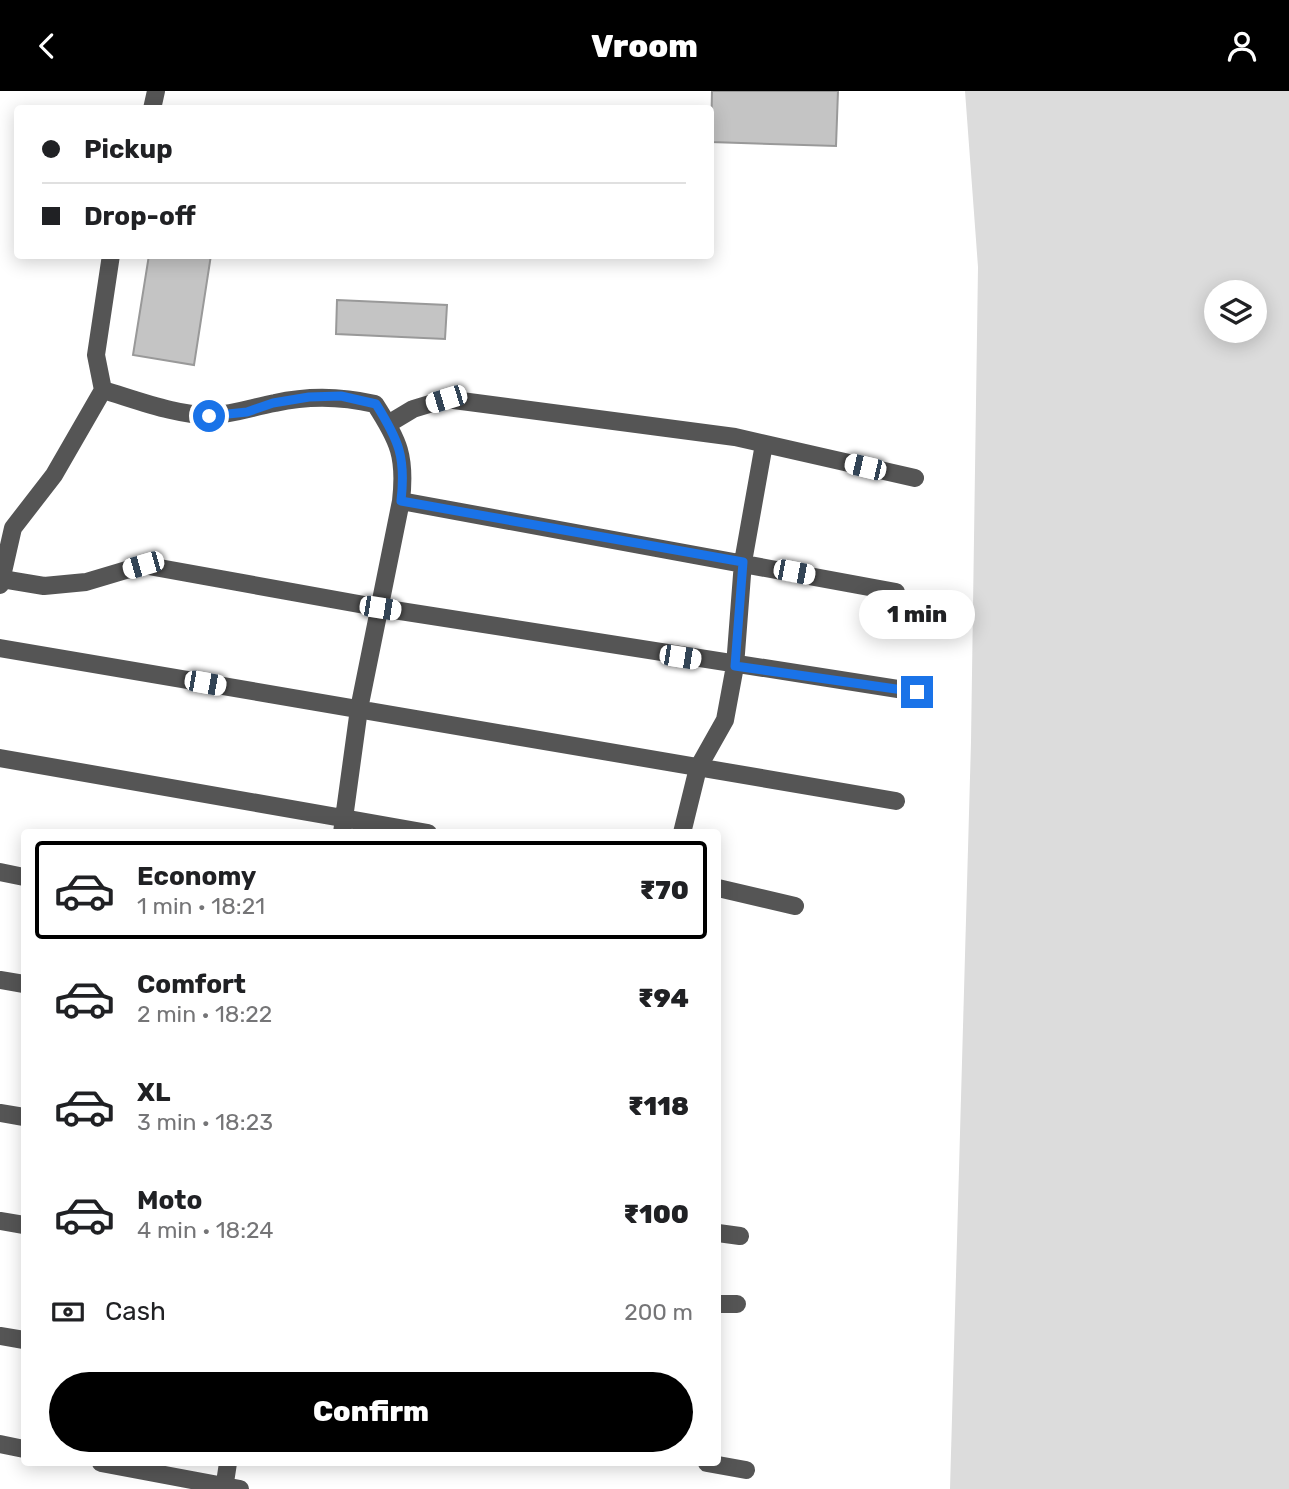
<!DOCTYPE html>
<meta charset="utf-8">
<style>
:root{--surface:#fff;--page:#f2f2f2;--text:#202124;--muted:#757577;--line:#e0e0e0;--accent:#000}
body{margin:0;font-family:Rubik,sans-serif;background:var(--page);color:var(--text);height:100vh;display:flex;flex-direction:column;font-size:26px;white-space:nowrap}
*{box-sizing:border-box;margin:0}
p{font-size:23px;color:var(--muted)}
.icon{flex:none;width:38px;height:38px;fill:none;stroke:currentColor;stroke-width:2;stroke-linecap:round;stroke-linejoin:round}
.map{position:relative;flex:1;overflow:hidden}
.panel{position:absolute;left:21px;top:738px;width:700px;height:637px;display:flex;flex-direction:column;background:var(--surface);border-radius:7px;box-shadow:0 4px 18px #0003}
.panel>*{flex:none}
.banner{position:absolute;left:14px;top:14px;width:700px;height:154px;border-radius:7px;box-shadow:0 4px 18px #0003;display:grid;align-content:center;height:154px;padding:0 28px;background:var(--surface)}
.fabs{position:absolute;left:1204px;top:189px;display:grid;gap:14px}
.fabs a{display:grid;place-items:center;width:63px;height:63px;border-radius:50%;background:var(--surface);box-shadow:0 4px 18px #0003;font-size:35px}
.end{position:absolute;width:32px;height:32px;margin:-16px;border:9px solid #1a73e8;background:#fff;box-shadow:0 0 0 4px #fff}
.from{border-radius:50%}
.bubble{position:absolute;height:49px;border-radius:24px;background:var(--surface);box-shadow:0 4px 18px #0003;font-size:23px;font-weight:800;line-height:49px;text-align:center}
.car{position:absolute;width:21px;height:42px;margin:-21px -10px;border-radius:9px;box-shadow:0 0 5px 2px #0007;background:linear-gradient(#fff 24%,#345 0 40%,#fff 0 76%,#345 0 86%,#fff 0)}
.banner b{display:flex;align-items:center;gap:24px;height:66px;font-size:26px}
.banner b+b{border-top:2px solid var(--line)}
.banner i{width:18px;height:18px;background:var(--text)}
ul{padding:12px 0 0;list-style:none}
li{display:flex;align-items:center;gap:21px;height:98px;margin:0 14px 10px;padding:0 14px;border:4px solid transparent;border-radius:7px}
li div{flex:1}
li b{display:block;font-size:26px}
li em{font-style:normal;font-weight:800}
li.active{border-color:var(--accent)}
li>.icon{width:63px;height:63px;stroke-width:1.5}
.pay{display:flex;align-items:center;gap:18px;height:77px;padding:0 28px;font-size:26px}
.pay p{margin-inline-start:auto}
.button{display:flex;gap:14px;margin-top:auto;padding:14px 28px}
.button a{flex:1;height:80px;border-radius:42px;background:var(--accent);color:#fff;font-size:28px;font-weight:800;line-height:80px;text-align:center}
header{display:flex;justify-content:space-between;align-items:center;height:91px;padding:0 28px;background:var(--accent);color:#fff;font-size:32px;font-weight:800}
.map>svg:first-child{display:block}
.green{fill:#dcdcdc;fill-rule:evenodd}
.building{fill:#c4c4c4;stroke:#999;stroke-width:2}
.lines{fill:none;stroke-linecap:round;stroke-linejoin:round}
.minor{stroke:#555;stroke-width:18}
.route{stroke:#1a73e8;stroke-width:9}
</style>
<header><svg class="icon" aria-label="back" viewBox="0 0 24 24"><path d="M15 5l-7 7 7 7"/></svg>Vroom<svg class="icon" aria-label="person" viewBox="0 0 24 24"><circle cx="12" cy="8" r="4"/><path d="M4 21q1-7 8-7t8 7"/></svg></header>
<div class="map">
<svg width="1289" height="1398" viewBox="0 0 1289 1398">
<rect width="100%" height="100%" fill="#fff"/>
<path class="green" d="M965,0H1289V1398H950L971,651L978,176ZM1216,201H1255V240H1216Z"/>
<path class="building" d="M712,0H838L836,55L711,51Z
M149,164H211L194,274L133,264Z
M337,209L447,214L445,248L336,243Z"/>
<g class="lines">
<path class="minor" d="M152,18L156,0
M111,164L96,264L103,299C134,308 180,326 213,324C235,323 253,316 275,312C310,304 341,305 375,313C399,350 406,366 401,410L359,618L342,742
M388,333L413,318L446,308L735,346L915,387
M401,410L896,501
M2,488L44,495L86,491L143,474L381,517L917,601
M0,494L13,437L54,384L103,299
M0,557L896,710
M0,667L428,742
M682,742L698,677L725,629L735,575L743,471L764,353
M0,781L24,786
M718,797L795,815
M0,889L24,893
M0,1022L24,1026
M0,1130L24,1134
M718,1142L740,1145
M718,1213H737
M0,1245L24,1249
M0,1353L24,1358
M101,1372L240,1398
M707,1372L746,1379
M224,1398L228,1372"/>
</g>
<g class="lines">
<path class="route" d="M209,325L247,321L273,312L309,306L341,305L376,313C399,350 406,366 401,410L743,471L735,575L917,601"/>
</g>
</svg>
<div class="fabs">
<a><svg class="icon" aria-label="layers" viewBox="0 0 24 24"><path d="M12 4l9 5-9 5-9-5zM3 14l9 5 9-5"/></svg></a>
</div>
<i class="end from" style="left:209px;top:325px"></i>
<i class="end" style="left:917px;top:601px"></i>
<div class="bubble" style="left:859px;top:499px;width:116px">1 min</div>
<i class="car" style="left:446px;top:308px;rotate:253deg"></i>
<i class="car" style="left:865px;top:376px;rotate:283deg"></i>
<i class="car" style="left:143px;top:474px;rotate:254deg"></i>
<i class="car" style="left:794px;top:481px;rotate:101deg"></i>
<i class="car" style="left:380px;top:517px;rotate:99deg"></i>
<i class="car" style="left:680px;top:566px;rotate:99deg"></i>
<i class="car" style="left:205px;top:592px;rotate:100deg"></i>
<div class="banner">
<b><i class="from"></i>Pickup</b>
<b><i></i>Drop-off</b>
</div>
<section class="panel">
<ul>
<li class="active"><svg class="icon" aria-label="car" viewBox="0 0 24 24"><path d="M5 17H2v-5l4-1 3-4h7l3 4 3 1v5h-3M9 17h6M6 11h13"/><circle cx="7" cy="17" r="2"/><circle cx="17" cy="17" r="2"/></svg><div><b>Economy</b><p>1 min · 18:21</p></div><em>₹70</em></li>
<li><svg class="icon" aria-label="car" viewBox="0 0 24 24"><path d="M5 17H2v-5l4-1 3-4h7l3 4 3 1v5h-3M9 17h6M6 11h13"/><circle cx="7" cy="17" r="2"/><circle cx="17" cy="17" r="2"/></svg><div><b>Comfort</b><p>2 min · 18:22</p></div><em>₹94</em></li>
<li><svg class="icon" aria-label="car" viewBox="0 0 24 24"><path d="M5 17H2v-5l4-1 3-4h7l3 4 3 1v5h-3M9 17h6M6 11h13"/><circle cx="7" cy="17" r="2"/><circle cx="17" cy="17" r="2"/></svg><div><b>XL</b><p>3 min · 18:23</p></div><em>₹118</em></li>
<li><svg class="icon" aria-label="car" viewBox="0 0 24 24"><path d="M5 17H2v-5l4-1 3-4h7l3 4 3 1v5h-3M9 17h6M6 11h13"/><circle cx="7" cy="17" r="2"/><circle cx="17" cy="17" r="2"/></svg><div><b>Moto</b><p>4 min · 18:24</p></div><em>₹100</em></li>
</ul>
<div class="pay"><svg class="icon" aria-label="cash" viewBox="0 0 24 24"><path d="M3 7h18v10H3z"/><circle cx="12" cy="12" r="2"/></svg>Cash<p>200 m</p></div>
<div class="button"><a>Confirm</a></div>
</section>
</div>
